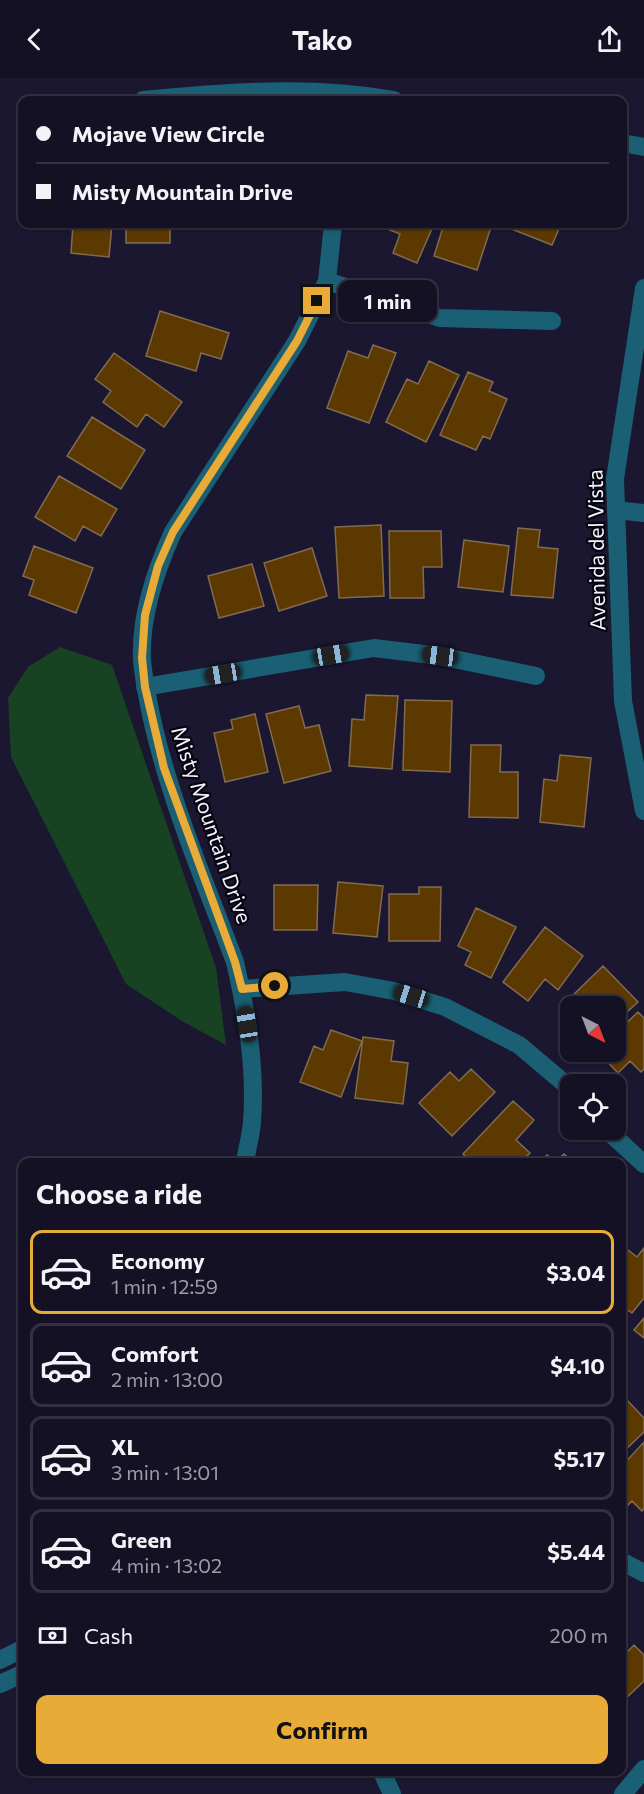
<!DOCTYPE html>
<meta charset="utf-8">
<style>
:root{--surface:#141124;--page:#1d1a2c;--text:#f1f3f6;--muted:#9d9da6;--line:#333141;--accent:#e9ab38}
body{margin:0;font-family:Commissioner,sans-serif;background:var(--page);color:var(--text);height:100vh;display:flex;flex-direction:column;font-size:22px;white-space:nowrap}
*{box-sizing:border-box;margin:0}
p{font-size:20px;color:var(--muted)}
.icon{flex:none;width:33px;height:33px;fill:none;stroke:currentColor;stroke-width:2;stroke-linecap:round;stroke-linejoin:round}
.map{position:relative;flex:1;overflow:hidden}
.sheet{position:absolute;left:18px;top:1080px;width:608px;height:618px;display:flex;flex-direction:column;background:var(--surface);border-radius:12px;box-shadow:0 2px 4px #0004,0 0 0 2px var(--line)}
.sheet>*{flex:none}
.guide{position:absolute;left:18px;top:18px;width:609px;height:132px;border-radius:12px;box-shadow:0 2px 4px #0004,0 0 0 2px var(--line);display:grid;align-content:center;height:132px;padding:0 18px;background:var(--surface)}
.needle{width:39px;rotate:138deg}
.tools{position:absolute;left:560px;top:918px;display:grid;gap:12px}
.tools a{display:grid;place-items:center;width:66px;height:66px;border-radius:12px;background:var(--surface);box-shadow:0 2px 4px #0004,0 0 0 2px var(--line);font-size:30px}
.end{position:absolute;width:27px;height:27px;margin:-14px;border:8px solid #e9ab38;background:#111;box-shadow:0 0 0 3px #111}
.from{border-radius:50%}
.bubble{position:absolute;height:42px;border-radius:12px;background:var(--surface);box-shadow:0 2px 4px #0004,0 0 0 2px var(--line);font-size:20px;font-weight:700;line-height:42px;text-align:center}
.car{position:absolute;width:18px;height:36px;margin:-18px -9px;border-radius:8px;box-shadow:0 0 4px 2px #0007;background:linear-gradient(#222 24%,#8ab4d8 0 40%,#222 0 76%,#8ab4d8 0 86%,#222 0)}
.guide b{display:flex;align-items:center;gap:21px;height:57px;font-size:22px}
.guide b+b{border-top:2px solid var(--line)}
.guide i{width:15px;height:15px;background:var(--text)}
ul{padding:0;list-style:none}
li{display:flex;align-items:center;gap:18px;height:84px;margin:0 12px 9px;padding:0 6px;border:3px solid var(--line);border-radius:12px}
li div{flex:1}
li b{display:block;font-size:22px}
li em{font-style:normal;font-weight:700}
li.selected{border-color:var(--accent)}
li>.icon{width:54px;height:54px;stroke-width:1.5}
h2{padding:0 18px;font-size:27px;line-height:72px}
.pay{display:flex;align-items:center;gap:15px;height:66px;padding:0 18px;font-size:22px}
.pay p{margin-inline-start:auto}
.primary-button{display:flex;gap:12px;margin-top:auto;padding:12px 18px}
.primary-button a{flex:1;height:69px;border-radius:12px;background:var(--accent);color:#111;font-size:24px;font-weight:700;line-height:69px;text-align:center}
header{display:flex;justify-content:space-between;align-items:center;height:78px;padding:0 18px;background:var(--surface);font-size:27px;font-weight:700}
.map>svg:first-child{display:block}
.green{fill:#174323}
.building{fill:#5c3900;stroke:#806b51;stroke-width:1.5}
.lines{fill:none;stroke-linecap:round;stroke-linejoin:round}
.minor{stroke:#1a5f73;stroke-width:18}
.route{stroke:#e9ab38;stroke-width:8}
.labels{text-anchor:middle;stroke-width:4.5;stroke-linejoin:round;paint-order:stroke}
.street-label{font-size:21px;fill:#f4f4fe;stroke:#06050f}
</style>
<header><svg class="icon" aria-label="back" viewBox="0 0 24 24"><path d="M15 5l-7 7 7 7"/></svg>Tako<svg class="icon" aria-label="share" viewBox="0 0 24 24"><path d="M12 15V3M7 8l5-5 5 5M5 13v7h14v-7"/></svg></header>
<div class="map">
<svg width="644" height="1716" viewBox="0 0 644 1716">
<rect width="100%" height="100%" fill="#1b1730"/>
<path class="green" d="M60,569L112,587L216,890L226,967L182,943L126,906L11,679L8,620L28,589Z"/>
<path class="building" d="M73,146H112L109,179L71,175Z
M126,146H170V165H126Z
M381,146H434L417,185L393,175L400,156L380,148Z
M444,146H492L477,192L434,178Z
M510,146H561L552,167L509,150Z
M160,233L229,255L221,281L201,275L196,293L146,278Z
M373,267L396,275L369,345L327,330L348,273L368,280Z
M114,275L182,324L164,349L146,336L137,349L103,324L111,313L95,301Z
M429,283L459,297L426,364L386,344L407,301L418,306Z
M468,294L493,304L489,313L507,321L490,361L483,358L476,372L440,357Z
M92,339L145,372L121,411L67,378Z
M59,398L117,431L101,458L83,448L75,463L35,439Z
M381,447L384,518L339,520L335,449Z
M518,450L540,452L538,469L558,471L553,520L511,517Z
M389,453H441L442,489H423L424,520H390Z
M464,462L509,468L503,514L458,509Z
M34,468L93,490L76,535L29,517L34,502L23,498Z
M312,470L327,518L279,533L264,485Z
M252,486L264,528L219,540L208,498Z
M366,617L398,618L392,691L349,688L352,641L364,642Z
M405,622L452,623L450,694L403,692Z
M299,628L305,650L319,647L331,693L284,705L266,636Z
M255,636L268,694L225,704L214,655L233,651L231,642Z
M471,667H501L500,694H518V740L469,739Z
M560,677L591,680L584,749L540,744L544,701L557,703Z
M338,804L383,808L377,859L333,855Z
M274,807H318L317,852H274Z
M419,809H441L440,863H389V816H419Z
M476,830L516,849L491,900L465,887L471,874L458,868Z
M545,849L583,878L558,912L545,901L528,923L503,904Z
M603,888L638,924L615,945V928H578L570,920Z
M638,934L644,940V991L641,994L630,983L618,995L598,974H615V956Z
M331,952L362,963L341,1019L300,1004L314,968L323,972Z
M363,959L394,963L391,983L408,985L403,1026L355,1020Z
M471,991L495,1014L452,1058L419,1025L450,994L459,1003Z
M513,1023L534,1042L516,1062L530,1075L521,1084H471L463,1076Z
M564,1076L573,1084H556Z
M547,1077L555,1084H540Z
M623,1168L637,1179L644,1170V1220L632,1235L621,1227V1171Z
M644,1240V1260L634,1252Z
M627,1322L644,1340V1354L621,1376V1328Z
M644,1364V1430L642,1433L632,1423L622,1433L621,1389Z
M634,1567L644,1577V1603L621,1625V1580Z"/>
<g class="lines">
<path class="minor" d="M143,22C226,14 311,7 394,22
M622,65L644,69
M327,203L440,240L552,243
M644,210L615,401L623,623L644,733
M616,432L644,435
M145,609L374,570L440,578L536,598
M241,911L345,904L394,913L445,929L519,967L570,1010
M607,1052L644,1086
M245,1084C247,1071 251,1057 252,1044C256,990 247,936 235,884C206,807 173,730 154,650C149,628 144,606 142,582C140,538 155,494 173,454L297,263L327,203L333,146
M621,1483L644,1495
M0,1582L22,1571
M0,1606L22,1596
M382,1694L392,1716
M623,1716L644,1691"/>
</g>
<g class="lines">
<path class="route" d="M275,908L242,911L235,884L164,690L145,609L142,580L145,537L158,488L173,454L297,263L317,223"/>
</g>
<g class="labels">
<g class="street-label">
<text transform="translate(597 472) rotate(-91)" y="7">Avenida del Vista</text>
<text transform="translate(211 747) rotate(71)" y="7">Misty Mountain Drive</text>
</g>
</g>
</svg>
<div class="tools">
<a><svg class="needle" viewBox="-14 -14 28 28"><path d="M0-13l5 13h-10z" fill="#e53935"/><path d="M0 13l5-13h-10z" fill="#9d9da6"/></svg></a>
<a><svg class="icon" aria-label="locate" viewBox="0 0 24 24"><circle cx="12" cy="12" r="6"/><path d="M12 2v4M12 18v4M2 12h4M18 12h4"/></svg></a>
</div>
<i class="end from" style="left:275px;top:908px"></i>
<i class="end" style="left:317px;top:223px"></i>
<div class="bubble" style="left:338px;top:202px;width:99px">1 min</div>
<i class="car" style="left:331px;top:577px;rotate:80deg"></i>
<i class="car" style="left:440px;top:578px;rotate:277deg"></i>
<i class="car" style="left:223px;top:596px;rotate:260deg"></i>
<i class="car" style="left:411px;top:918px;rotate:287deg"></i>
<i class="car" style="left:247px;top:946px;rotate:351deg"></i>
<div class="guide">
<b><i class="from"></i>Mojave View Circle</b>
<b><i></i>Misty Mountain Drive</b>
</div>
<section class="sheet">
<h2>Choose a ride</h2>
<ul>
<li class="selected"><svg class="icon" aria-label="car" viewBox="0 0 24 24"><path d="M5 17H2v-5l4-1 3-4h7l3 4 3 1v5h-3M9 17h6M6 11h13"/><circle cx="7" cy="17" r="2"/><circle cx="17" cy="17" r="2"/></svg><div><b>Economy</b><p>1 min · 12:59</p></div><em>$3.04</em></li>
<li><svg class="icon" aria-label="car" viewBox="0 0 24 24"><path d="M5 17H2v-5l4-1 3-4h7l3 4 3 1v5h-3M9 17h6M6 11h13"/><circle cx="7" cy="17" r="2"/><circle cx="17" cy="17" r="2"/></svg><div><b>Comfort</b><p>2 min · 13:00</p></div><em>$4.10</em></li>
<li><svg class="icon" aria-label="car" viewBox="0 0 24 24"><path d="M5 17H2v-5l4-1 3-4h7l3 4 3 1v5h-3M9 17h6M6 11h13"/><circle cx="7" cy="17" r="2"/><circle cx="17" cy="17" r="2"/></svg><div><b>XL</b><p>3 min · 13:01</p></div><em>$5.17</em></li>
<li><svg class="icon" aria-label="car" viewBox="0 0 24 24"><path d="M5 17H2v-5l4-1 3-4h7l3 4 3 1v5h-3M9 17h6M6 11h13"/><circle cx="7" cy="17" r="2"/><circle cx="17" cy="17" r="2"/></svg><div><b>Green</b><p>4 min · 13:02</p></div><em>$5.44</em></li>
</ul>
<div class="pay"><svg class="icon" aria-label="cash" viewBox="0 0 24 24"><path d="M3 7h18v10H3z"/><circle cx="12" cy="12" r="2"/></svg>Cash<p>200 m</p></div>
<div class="primary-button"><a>Confirm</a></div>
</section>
</div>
